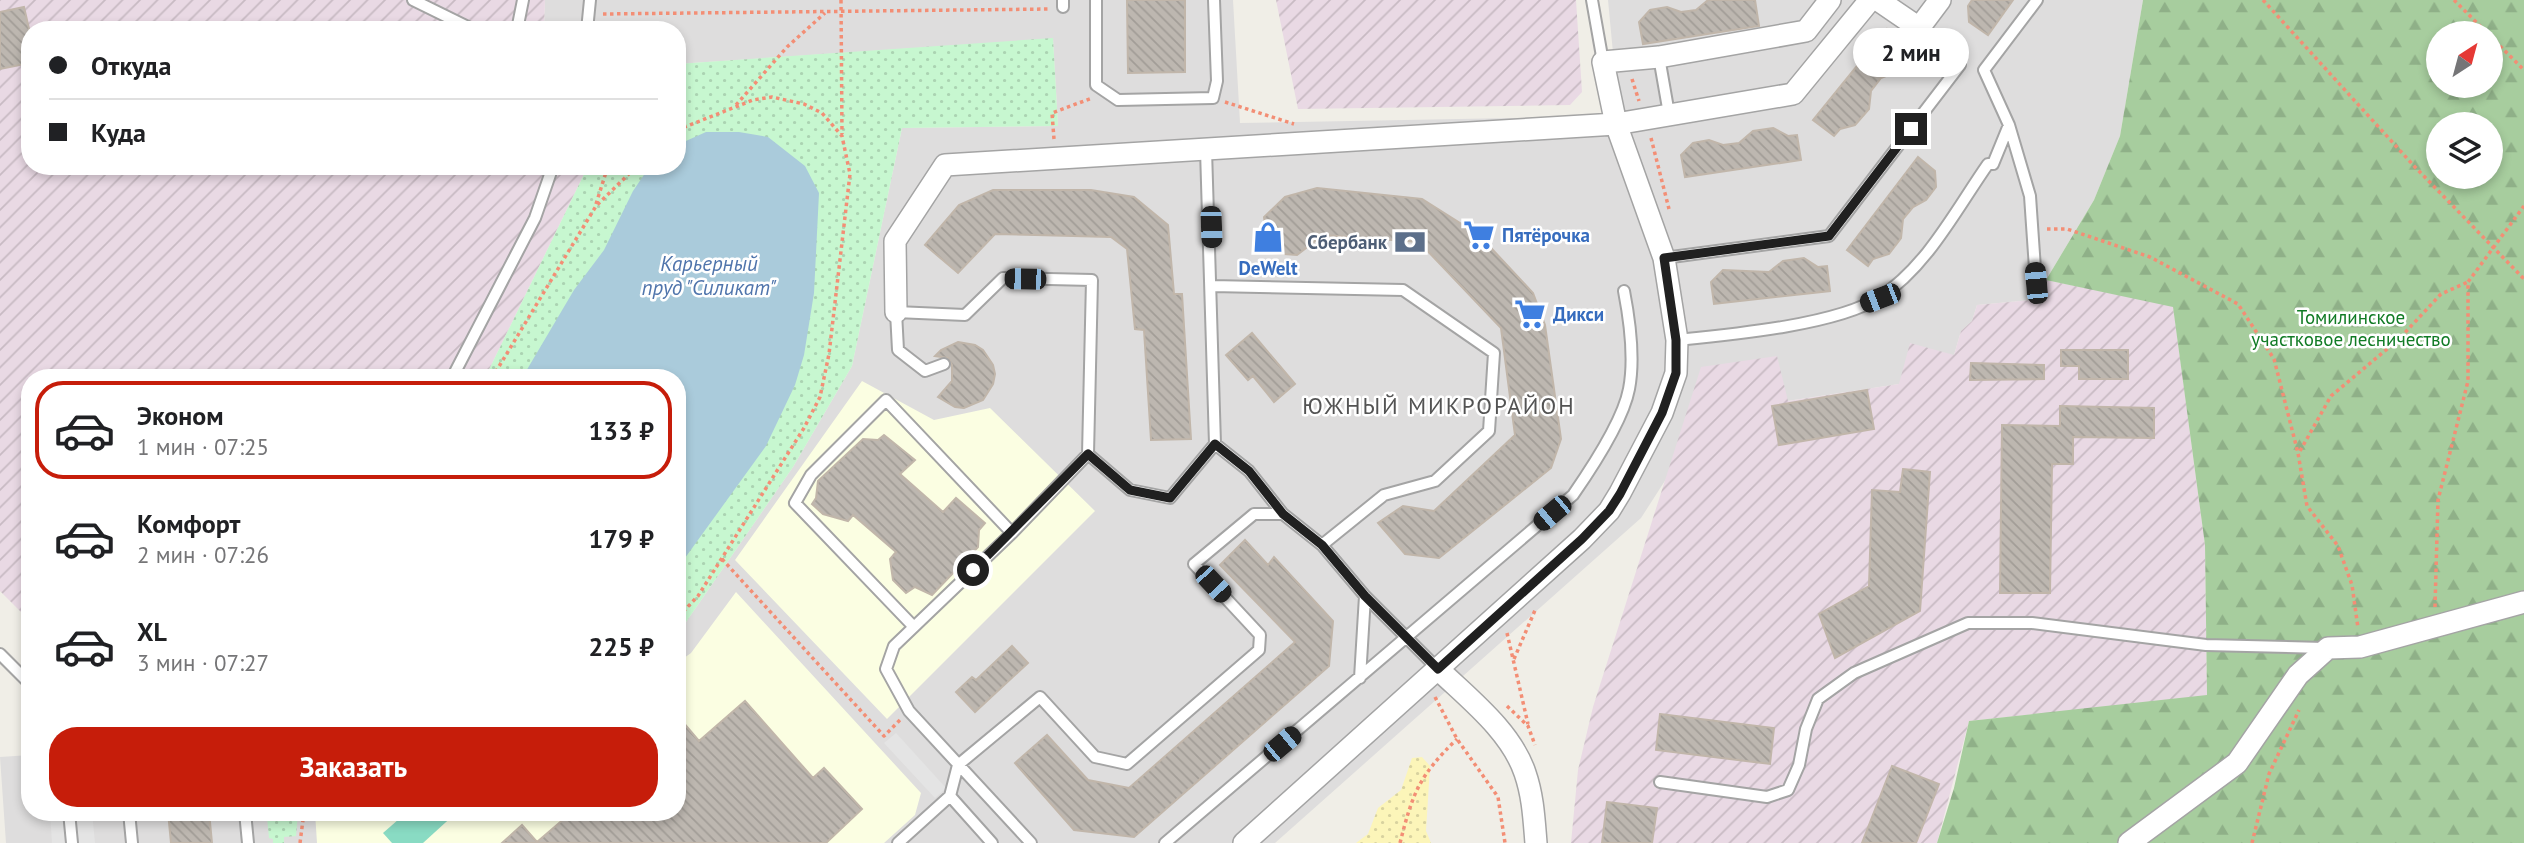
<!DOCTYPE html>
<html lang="ru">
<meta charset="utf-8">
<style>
:root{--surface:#fff;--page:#f6f6f6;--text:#202124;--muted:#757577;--line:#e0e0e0;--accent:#c61d0a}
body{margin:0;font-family:"PT Sans",sans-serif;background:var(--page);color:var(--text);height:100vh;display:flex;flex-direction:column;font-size:26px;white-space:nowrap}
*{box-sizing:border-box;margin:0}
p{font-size:23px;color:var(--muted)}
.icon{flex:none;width:38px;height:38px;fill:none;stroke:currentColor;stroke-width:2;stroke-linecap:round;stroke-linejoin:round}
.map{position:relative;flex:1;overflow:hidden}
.panel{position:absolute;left:21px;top:369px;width:665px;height:452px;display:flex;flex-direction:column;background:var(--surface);border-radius:28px;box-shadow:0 4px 10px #0003}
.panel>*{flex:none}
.top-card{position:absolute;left:21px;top:21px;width:665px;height:154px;border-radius:28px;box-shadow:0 4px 10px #0003;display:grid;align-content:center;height:154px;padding:0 28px;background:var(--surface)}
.needle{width:46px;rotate:36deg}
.buttons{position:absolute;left:2426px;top:21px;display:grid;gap:14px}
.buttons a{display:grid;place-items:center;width:77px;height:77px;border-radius:50%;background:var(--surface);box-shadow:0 4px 10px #0003;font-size:35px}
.end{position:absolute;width:32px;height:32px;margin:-16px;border:9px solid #202020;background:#fff;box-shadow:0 0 0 4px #fff}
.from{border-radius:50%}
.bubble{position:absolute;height:49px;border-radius:24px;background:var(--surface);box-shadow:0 4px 10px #0003;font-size:23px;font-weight:700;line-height:49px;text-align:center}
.car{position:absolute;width:21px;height:42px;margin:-21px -10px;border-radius:9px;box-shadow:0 0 5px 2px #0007;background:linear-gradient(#222 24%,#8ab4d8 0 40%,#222 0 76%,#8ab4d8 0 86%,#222 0)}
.top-card b{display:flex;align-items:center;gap:24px;height:66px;font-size:26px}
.top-card b+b{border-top:2px solid var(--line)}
.top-card i{width:18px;height:18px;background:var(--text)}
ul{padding:12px 0 0;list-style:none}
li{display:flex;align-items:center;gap:21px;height:98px;margin:0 14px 10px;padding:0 14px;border:4px solid transparent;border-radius:28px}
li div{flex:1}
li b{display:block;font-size:26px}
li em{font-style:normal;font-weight:700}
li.active{border-color:var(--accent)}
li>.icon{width:63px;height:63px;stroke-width:1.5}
.button{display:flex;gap:14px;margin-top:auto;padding:14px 28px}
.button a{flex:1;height:80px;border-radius:28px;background:var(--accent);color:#fff;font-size:28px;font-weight:700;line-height:80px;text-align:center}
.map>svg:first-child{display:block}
.residential{fill:#dedddd}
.industrial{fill:url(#industrial-furrows)}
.education{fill:#fbfee2}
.forest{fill:url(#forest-firs);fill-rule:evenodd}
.sand{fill:url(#sand-dots)}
.park{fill:url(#park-dots)}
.pitch{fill:#89dbc3}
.parking{fill:#e4e4e4}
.water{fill:#aacbdb}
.building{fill:url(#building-back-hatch);stroke:#c1b6aa;stroke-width:2}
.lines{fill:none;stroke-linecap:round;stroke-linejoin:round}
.service-casing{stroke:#a4a4a4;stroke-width:14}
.minor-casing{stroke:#a4a4a4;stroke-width:24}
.path{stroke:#f38e75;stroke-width:3.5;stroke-dasharray:3.5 3.5;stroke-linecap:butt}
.service{stroke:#fff;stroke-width:10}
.minor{stroke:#fff;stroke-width:21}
.route{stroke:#202020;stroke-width:9}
.labels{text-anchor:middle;stroke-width:5;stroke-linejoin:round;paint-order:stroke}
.shop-label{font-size:19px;font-weight:bold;fill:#366cbe;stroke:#fff;text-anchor:start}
.service-label{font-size:19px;font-weight:bold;fill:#4e5e75;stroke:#fff;text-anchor:end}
.park-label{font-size:19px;fill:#117b25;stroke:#fff}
.water-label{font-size:21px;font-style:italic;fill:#5075ac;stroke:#fff}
.quarter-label{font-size:23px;letter-spacing:2px;fill:#535353;stroke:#fff}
</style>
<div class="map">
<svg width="2524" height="843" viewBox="0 0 2524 843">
<defs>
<pattern id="industrial-furrows" width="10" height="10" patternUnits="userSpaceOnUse" patternTransform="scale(1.75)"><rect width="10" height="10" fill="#e9d9e4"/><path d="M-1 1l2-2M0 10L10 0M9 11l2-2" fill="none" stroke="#c8bac3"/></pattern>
<pattern id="forest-firs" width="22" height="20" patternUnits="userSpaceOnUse" patternTransform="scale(1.75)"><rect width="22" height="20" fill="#a7cd9e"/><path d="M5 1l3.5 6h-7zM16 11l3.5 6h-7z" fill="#8fb088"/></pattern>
<pattern id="sand-dots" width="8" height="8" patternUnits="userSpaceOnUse" patternTransform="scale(1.75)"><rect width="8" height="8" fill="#fcf5b9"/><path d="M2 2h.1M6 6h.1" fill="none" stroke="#d8d29f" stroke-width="1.8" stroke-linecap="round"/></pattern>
<pattern id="park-dots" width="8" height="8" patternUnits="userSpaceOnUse" patternTransform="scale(1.75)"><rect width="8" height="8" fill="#c7f7d0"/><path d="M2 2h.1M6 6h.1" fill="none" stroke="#abd3b2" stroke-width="1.8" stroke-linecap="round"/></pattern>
<pattern id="building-back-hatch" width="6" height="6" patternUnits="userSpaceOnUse" patternTransform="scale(1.75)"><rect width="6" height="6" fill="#bdb7b0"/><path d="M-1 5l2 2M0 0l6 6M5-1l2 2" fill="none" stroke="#a29d97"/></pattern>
</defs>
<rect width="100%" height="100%" fill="#f0eee7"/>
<path class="residential" d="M545,0H1233L1240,123L1619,116L1608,0H2143L2120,136L2094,200L2046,280L2043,299L1977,305L1972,321L1961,331L1954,355L1899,384L1787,401L1742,361L1641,518L1275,843H6L0,757L30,755V812H677V635L793,467L852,366L902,128L1058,126L1053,39L677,64V30H544Z"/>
<path class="industrial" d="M0,0H545L544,30H30V166H588L485,378H30V621L0,591Z
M1276,0H1576L1582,92L1570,105L1298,109Z
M2046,280L2173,306L2205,545L2207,696L1969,721L1937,843H1571L1578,770L1593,707L1701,367L1777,356L1788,401L1899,384L1910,343L1954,355L1961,331L1972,321L1977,305L2043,299Z"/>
<path class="education" d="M862,381L934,420L990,408L1095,511L887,719L735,560Z
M736,592L921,793L915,815L884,843H317L315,812H677V663L691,653Z"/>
<path class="forest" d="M2143,0H2524V843H1937L1954,788L1969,721L2207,695L2205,545L2173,307L2046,280L2094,200L2120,136ZM2438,33H2490V86H2438ZM2438,124H2490V177H2438Z"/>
<path class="sand" d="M1422,757L1430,766L1426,831L1431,843H1356L1368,834L1378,808L1401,790L1412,758Z"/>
<path class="park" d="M1053,38L1058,126L902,128L852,366L793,467L677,635V378H485L588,166H677V64Z
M298,814L296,836L284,837V843H273V839L269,838L267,817Z"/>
<path class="pitch" d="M407,812H457L423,843H392L383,833Z"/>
<path class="parking" d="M896,733L946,788L935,798L884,743Z
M50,812H92L95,843H52Z"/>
<path class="water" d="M706,132H739L768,137L805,166L819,193L814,293L804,355L795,385L766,446L677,569V378H522L574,290L604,250L633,191L650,166H677V145Z"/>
<path class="building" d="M1127,0H1185V72L1128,73Z
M1708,0H1755L1759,26L1643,44L1639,22L1650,10L1667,7L1681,12L1696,10Z
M1972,0H2013L1988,35L1969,22L1968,6Z
M24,7L30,33V63L0,69V12Z
M1887,29L1907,45L1904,60L1894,73L1881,78L1871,91L1869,109L1855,125L1840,129L1834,136L1813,120Z
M1773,128L1788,136L1797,135L1801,160L1685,177L1681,155L1693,143L1709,140L1723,145L1739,143L1753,131Z
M1918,157L1935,171L1936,187L1926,200L1913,207L1903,219L1901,238L1889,254L1873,259L1868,266L1847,250Z
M1317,188L1422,199L1479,235L1533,293L1545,325L1561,439L1551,468L1439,558L1405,554L1378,523L1403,506L1434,511L1515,435L1501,328L1419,242L1323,235L1297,255L1269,253L1264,217L1285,197Z
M993,190H1091L1134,197L1168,225L1174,294H1182L1191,439L1151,440L1144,330L1135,329L1127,249L1111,237L995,234L958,273L925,245L959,205Z
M1804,258L1818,267L1827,266L1830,291L1714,304L1711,282L1723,270L1769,272L1783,261Z
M1252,333L1295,384L1274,402L1253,376L1248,380L1226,355Z
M958,342L975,345L983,350L993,365L995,374L993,384L983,400L964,408L955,407L938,397L952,381V365L948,358L935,356L941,350Z
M2061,350H2128V379H2079V366H2061Z
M1971,363L2044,365V379L1970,380Z
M1867,390L1874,429L1779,445L1772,406Z
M2060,406L2154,408V438L2073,437V464H2052L2050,593H2000L2002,425L2060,426Z
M884,435L915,460L900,474L943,512L956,498L985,523L979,530L978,547L932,595L915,587L906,593L893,580L890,559L896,552L853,515L848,521L823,514L812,504L816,498L818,481L863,439L878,440Z
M1903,469L1930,472L1920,611L1835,658L1819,614L1869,586L1872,490L1900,492Z
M1245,540L1268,565L1274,557L1333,621L1329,666L1134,837L1074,830L1015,763L1047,735L1088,780L1129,788L1295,642L1220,565Z
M1012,646L1028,663L975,712L956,692L972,677L976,680Z
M745,701L813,778L824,768L862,809L826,843H502L522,825L537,842L572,812H677V715L699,741Z
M1660,714L1774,728L1770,764L1656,750Z
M1892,766L1939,784L1916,843H1862Z
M1607,802L1657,808L1652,843H1602Z
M168,812H209L212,843H171Z"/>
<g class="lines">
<defs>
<path id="service" d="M413,0L474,30
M1096,0V85L1118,100L1213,98L1217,81L1214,0
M1592,0L1603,62
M1063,7V0
M517,30L523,0
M587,30L590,0
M1659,57L1669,114
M1664,258L1829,236L1960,65L1919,28
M2036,283L2030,196L2009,125L1984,70L2037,0
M1212,286L1403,290L1494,353L1489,431L1435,481L1384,495L1322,545
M1677,340C1728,335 1838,325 1880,297C1927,267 1957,208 1988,164H1993L2009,125
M944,364L925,371L898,350L896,312L965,315L1003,278L1092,280L1088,454L1012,533L894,646L886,669L909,711L1031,843
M452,378L535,218L553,166
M1215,444L1249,471L1283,514L1322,545L1365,596L1438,669
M1088,454L1130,490L1170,498L1215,444L1206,150
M913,626L795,503L811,475L886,400L1012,533
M0,654L30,684
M1360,678L1365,596
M1660,782L1767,797L1788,790L1799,765L1806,729L1818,699L1854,673L1968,623H2032L2206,645L2324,648
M950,796L992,843
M69,812L72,843
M129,812L132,843
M245,812L248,843
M898,843L950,796L958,765L1040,697L1095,757L1127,764L1259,650L1260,635L1194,564L1254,514H1283
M1165,843L1573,495C1591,469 1623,421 1629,389C1635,358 1630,322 1624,291"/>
<path id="minor" d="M1878,0L1919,28L1940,0
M896,312L895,241L945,165L1616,124L1793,94L1870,0
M1438,669C1468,698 1511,731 1525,773C1533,796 1534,819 1536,843
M1244,843L1582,539L1609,511L1620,493L1662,413L1676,373L1677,340L1664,258L1616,124L1603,62L1659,57L1806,31L1830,0
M2129,843L2237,763L2298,675L2328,648L2360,647L2524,602"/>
</defs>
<use href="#service" class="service-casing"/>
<use href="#minor" class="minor-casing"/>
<path class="path" d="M841,0L842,134
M2263,0L2415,167L2524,279
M2454,0L2487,33
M603,14L1050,9
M2490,36L2524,70
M1632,79L1639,101
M1225,102L1294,124
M736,105L787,47L825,13
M677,130L753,100L772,97L804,104L822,113L842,136L850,174L829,354L820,397L804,428L698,596L677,618
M1651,138L1669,209
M1054,139L1052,113L1092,98
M596,204L608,166
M2047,229H2067L2150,257L2238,304L2274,359L2298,453L2307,506L2338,546L2352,585L2358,628
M492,378L596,206L637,166
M2300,451L2331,396L2399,339L2441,294L2468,282
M722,559L884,736L900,720
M2435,607L2438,500L2468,381V282L2524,206
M1507,633L1528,724
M1514,659L1536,608
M1435,697L1457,739L1498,797L1505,843
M1507,706L1528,726L1535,745
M300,843L304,812
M1400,843C1413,792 1419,776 1457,739
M2252,843L2269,774L2299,710"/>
<use href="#service" class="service"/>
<use href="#minor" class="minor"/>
</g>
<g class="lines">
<path class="route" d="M973,570L1088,454L1130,490L1170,498L1215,444L1249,471L1283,514L1322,545L1365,596L1438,669L1582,539L1609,511L1620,494L1662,413L1676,373V340L1664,258L1829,236L1911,129"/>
</g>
<defs>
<symbol id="supermarket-bare" viewBox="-9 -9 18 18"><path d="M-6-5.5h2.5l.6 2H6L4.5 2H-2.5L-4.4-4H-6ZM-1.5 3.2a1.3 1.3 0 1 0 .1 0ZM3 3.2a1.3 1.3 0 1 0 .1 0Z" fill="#3f7fe0" stroke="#fff" stroke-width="2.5" paint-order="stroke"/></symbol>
<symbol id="shop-bare" viewBox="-9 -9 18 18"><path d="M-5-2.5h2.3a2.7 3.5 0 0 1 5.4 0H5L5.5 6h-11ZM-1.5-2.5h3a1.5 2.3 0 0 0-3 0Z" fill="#3f7fe0" stroke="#fff" stroke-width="2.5" paint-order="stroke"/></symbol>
<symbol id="bank-bare" viewBox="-9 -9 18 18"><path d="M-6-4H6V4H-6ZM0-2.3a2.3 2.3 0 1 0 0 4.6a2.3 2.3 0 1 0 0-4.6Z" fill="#5c6f8a" stroke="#fff" stroke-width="2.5" paint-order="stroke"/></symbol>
</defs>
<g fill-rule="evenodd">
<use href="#supermarket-bare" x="1457" y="213" width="44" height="44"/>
<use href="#shop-bare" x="1246" y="215" width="44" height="44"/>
<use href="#bank-bare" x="1388" y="220" width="44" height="44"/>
<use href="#supermarket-bare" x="1508" y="292" width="44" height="44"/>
</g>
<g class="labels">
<g class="shop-label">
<text x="1502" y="242">Пятёрочка</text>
<text x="1268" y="275" text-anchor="middle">DeWelt</text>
<text x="1553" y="321">Дикси</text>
</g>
<g class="service-label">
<text x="1387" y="249">Сбербанк</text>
</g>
<g class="park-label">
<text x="2351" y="324">Томилинское<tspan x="2351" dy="22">участковое лесничество</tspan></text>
</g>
<g class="water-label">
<text x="709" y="271">Карьерный<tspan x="709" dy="24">пруд "Силикат"</tspan></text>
</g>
<g class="quarter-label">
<text x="1439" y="414">ЮЖНЫЙ МИКРОРАЙОН</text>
</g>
</g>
</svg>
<div class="buttons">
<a><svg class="needle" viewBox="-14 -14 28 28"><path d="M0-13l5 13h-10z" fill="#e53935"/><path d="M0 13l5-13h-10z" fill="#757577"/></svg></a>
<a><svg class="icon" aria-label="layers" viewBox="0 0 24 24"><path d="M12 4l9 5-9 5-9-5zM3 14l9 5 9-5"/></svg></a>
</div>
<i class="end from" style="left:973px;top:570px"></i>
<i class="end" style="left:1911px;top:129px"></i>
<div class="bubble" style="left:1853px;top:28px;width:116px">2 мин</div>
<i class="car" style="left:1211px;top:227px;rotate:178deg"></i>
<i class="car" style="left:1025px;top:279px;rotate:271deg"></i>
<i class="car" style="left:2036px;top:283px;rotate:355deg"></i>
<i class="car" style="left:1880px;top:298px;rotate:249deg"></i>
<i class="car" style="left:1552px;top:513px;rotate:230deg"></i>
<i class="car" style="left:1213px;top:584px;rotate:137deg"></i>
<i class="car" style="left:1282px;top:744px;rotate:50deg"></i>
<div class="top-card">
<b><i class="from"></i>Откуда</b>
<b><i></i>Куда</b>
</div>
<section class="panel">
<ul>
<li class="active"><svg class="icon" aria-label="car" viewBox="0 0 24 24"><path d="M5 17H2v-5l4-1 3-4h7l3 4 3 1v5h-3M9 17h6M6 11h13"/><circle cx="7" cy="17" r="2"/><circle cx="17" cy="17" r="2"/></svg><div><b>Эконом</b><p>1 мин · 07:25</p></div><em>133 ₽</em></li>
<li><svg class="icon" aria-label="car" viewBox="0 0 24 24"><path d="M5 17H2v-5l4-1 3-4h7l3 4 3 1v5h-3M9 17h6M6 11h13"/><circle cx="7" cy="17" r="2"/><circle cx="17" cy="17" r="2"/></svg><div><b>Комфорт</b><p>2 мин · 07:26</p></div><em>179 ₽</em></li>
<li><svg class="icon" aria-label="car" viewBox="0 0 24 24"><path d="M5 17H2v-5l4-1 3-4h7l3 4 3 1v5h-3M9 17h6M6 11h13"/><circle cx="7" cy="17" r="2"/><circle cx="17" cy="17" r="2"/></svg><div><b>XL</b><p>3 мин · 07:27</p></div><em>225 ₽</em></li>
</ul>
<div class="button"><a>Заказать</a></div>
</section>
</div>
